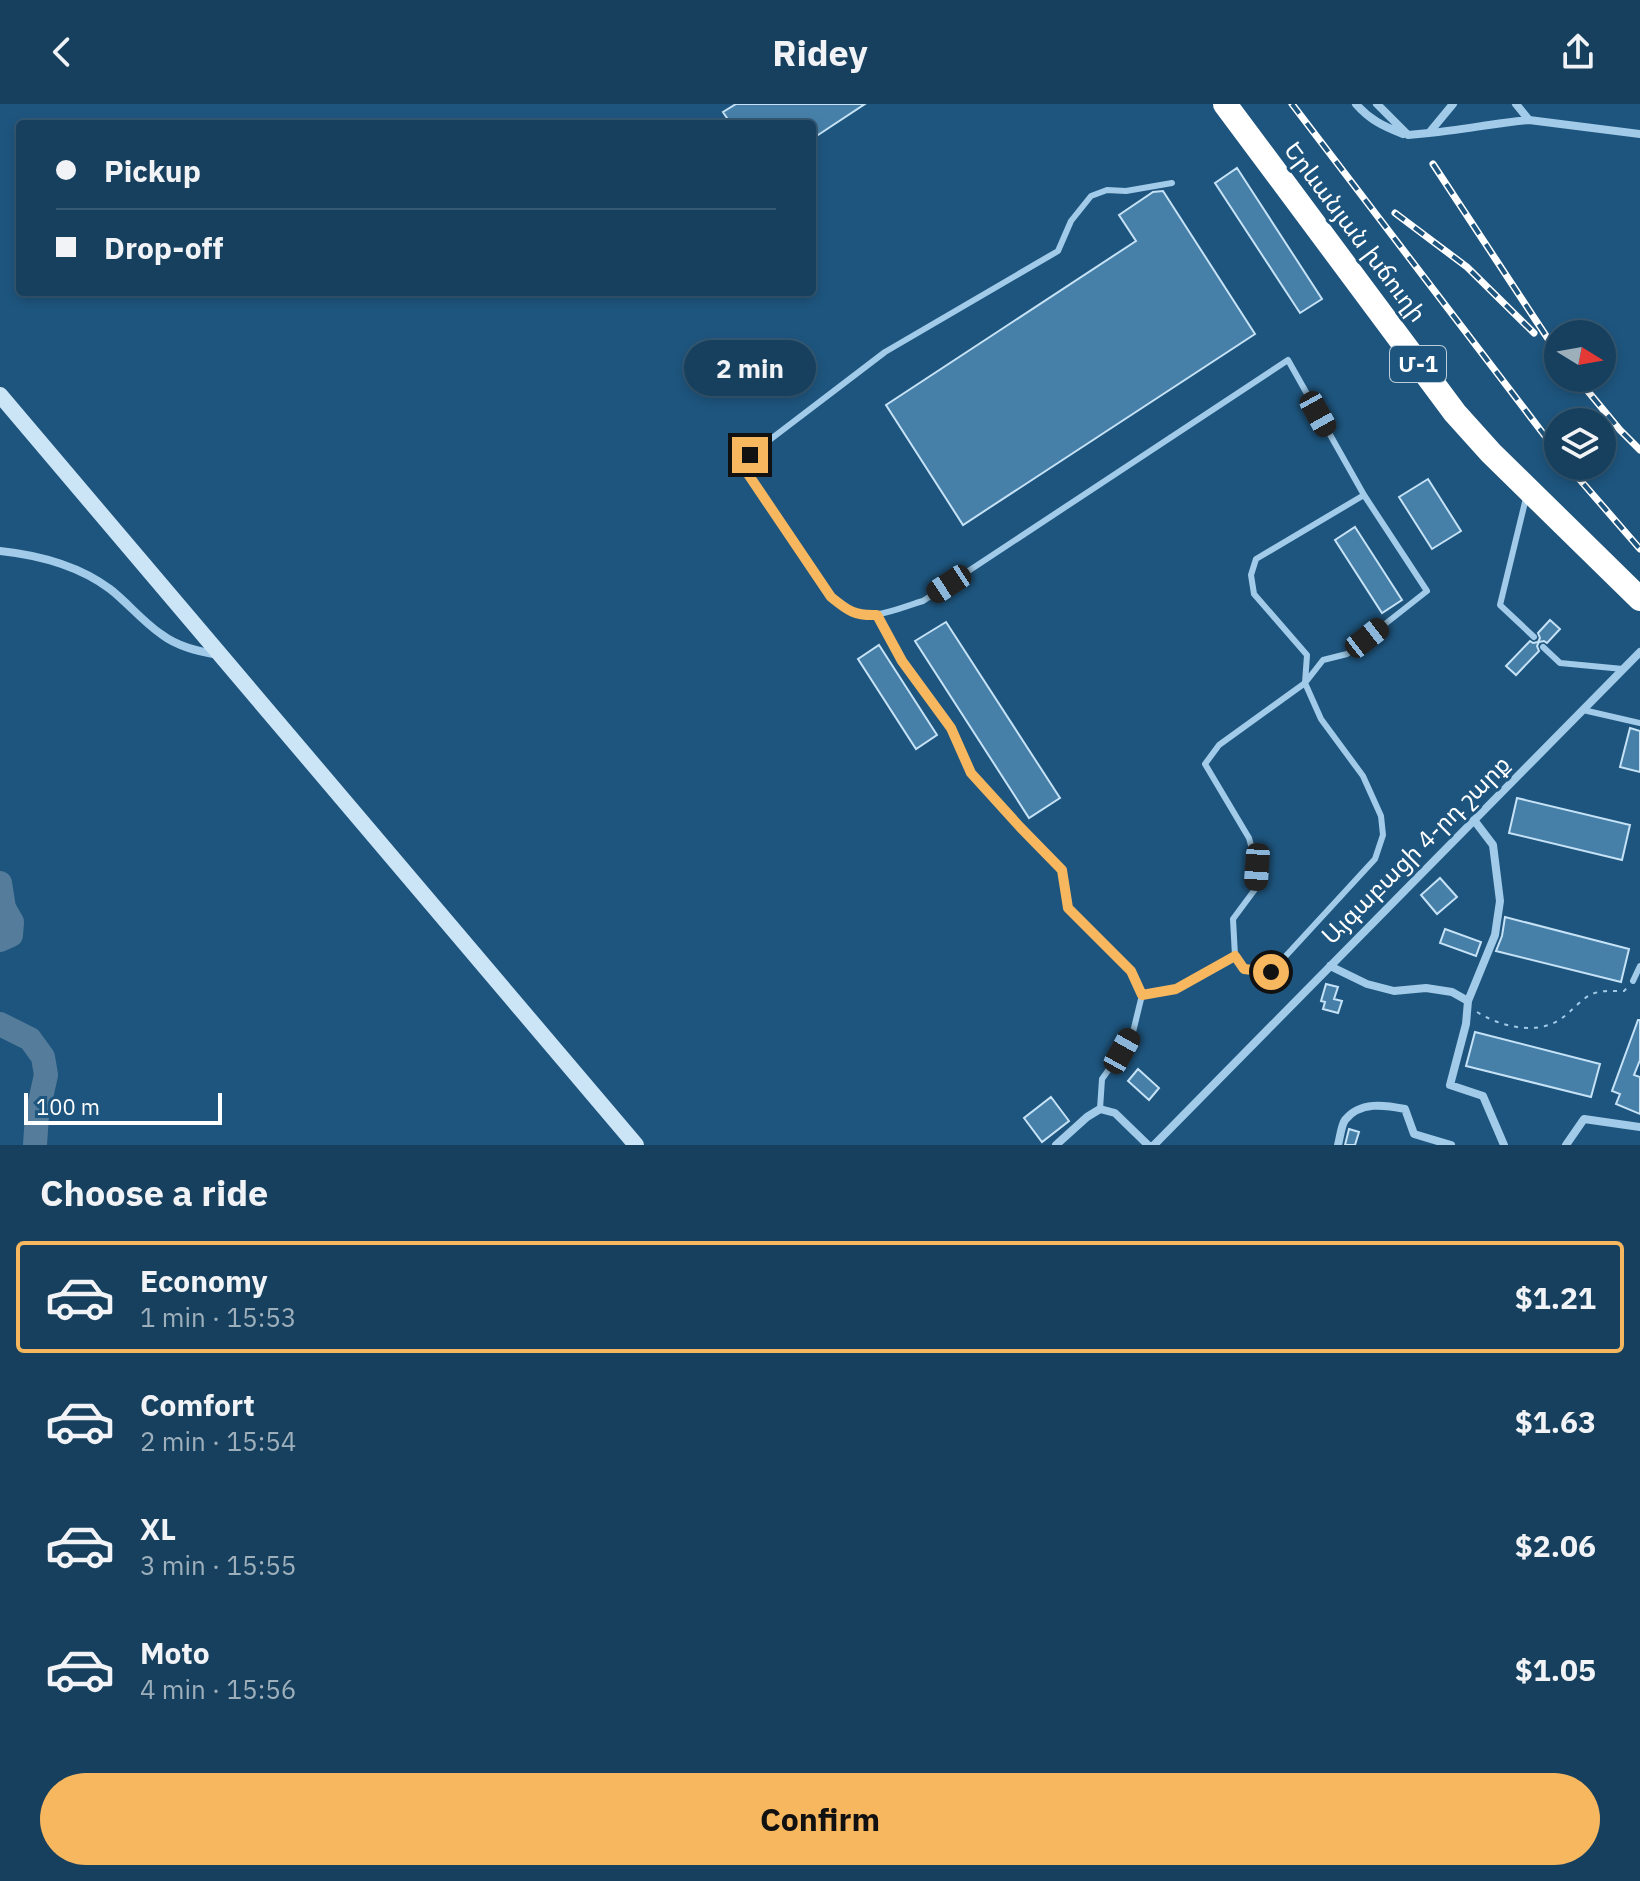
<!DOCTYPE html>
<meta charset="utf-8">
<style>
:root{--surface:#16405e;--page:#1f4764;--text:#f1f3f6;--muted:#9eafbc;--line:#355973;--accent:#f7b75f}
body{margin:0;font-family:"IBM Plex Sans","Noto Sans Armenian",sans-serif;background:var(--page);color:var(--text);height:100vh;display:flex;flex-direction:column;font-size:30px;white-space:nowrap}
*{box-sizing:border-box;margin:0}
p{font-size:26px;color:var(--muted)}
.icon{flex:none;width:44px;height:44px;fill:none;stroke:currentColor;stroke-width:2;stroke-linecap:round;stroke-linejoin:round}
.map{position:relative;height:1041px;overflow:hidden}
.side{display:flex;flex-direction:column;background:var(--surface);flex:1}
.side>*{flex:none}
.banner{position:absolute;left:16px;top:16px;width:800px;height:176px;border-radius:8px;box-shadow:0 4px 12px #0003,0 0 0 2px var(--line);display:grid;align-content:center;height:176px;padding:0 40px;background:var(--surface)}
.needle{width:52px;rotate:101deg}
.fabs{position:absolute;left:1544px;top:216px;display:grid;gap:16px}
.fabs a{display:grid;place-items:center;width:72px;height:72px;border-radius:50%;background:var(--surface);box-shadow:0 4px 12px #0003,0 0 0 2px var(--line);font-size:40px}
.scale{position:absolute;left:24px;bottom:20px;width:198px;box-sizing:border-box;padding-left:8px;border:4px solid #fff;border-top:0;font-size:22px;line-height:28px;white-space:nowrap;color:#fff;-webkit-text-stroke:6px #1e557e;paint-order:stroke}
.end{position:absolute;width:36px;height:36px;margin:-18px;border:10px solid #f7b75f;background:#111;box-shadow:0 0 0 4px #111}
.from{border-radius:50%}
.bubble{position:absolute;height:56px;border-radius:28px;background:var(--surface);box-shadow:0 4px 12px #0003,0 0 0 2px var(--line);font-size:26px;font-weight:700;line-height:56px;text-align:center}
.car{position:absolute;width:24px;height:48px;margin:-24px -12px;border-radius:10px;box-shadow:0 0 6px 2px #0007;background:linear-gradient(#222 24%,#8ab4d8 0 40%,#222 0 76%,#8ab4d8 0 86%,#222 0)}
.banner b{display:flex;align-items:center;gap:28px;height:76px;font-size:30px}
.banner b+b{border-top:2px solid var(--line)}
.banner i{width:20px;height:20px;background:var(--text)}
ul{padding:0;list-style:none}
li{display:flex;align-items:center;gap:24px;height:112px;margin:0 16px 12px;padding:0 24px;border:4px solid transparent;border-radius:8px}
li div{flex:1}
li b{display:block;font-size:30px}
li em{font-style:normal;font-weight:700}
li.active{border-color:var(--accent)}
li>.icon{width:72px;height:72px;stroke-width:1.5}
h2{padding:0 40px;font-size:36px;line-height:96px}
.primary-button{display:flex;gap:16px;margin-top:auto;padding:16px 40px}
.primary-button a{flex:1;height:92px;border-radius:48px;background:var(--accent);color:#111;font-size:32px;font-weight:700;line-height:92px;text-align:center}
header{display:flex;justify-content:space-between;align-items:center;height:104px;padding:0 40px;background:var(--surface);font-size:36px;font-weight:700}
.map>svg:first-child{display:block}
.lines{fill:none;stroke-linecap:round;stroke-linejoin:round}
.river{stroke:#557d9b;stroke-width:24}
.building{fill:#467fa8;stroke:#c5e2f6;stroke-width:2}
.path{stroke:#a1cbe8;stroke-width:2;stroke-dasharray:4 6;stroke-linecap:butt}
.lane{stroke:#a1cbe8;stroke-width:6}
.street{stroke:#a1cbe8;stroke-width:8}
.secondary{stroke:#cbe4f6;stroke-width:16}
.highway{stroke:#fff;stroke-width:24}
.rail-casing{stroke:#fff;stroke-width:7}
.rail{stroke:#1e557e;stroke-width:4;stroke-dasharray:12;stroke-linecap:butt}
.route{stroke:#f7b75f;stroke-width:10}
.labels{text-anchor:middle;stroke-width:6;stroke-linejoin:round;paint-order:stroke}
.shield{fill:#1e557e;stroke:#bcccd8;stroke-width:2}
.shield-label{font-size:22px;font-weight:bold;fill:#fff}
.street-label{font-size:24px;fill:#fff;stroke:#1e557e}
</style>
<header><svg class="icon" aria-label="back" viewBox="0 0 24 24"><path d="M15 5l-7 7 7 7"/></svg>Ridey<svg class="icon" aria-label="share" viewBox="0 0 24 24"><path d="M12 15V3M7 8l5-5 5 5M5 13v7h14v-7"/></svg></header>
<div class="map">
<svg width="1640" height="1041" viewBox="0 0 1640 1041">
<rect width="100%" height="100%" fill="#1e557e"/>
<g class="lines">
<path class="river" d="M0,779L4,804L12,818L11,831L0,836
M0,920L30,935L43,953L46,971L37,1011L35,1041"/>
</g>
<path class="building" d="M736,0H865L812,35V20H731L723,8Z
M1237,64L1322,195L1300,209L1215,79Z
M1163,87L1255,230L963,421L886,301L1136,137L1119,111L1153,88Z
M1428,375L1461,427L1432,445L1399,393Z
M1355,423L1402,496L1382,509L1335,436Z
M1550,516L1560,525L1547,539L1544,537L1539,538L1537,542L1539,547L1516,571L1506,562L1530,537L1533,539L1538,538L1540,534L1538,529Z
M946,518L1060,694L1029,714L915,537Z
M879,541L937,631L916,645L858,555Z
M1630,624L1640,627V668L1620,663Z
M1517,694L1630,721L1622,756L1509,729Z
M1440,774L1457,793L1437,810L1421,791Z
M1505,813L1629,845L1621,878L1496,847L1502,832Z
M1445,825L1481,838L1476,852L1440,839Z
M1326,880L1338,883L1334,895L1342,897L1338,909L1323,905L1325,898L1321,897Z
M1638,916H1640V956L1634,971L1640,973V1010L1616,1000L1620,990L1612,987Z
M1475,928L1600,960L1591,993L1466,962Z
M1138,965L1159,984L1149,996L1128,977Z
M1051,993L1069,1017L1042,1038L1024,1014Z
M1349,1025L1359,1028L1355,1041H1345Z"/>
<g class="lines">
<path class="path" d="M1477,908C1501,923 1538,932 1562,914C1572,907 1581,895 1592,890C1602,886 1613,887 1624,887L1627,884"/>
<path class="lane" d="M1172,79L1126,87L1107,86L1091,92L1071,117L1058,147L885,248L750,351L748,370L831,493C836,497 841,503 846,506C870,519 899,504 923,497L1288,256L1364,391L1427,487L1347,550L1323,556L1305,579L1219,641L1205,660L1249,734L1257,763L1256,784L1233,815L1235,852L1244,865L1271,868L1375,755L1383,731L1381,712L1363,672L1321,615L1305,579L1307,551L1254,490L1251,471L1256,455L1364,391
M1526,394L1500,501L1534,533
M877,511L902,557L951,624L971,669L1020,723L1062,766L1068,804L1131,867L1142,891L1176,885L1235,852
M1543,543L1560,559L1623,565
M1583,606L1640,619
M1633,877L1640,862
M1100,1005L1102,975L1122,947L1133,928L1142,891"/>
<path class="street" d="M1356,0C1370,16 1383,22 1403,30
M1377,0L1408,31L1429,29L1453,0
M1529,16L1640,30
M1429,29C1462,26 1495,19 1529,16L1516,0
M0,447C38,451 79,462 110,485C128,499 142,517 161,530C178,543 198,547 218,551
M1330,862L1367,880L1394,887L1426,884L1452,888L1468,897L1466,920L1450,981L1483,992L1504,1041
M1468,897L1495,831L1500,797L1493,741L1474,716
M1056,1041L1087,1013L1100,1005L1115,1009L1148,1041
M1154,1041L1640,548
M1338,1041C1340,1034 1341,1022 1345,1016C1360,997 1385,1001 1405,1005L1414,1030L1451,1041
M1566,1041L1584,1015L1640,1023"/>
<path class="secondary" d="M0,291L636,1041"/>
<path class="highway" d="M1225,0L1455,309L1491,349L1640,495"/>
<defs>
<path id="rail" d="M1292,0L1558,349
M1433,60L1558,250
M1395,109L1467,163L1534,229
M1577,274L1620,326L1640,346
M1568,362L1640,445"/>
</defs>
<use href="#rail" class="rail-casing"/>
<use href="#rail" class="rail"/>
</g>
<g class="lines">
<path class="route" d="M750,351L748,370L831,493C848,507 855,512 877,511L902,557L951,624L971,669L1020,723L1062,766L1068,804L1131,867L1142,891L1176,885L1235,852L1244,865L1271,868"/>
</g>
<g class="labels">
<rect class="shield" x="1390" y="242" width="56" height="36" rx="6"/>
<g class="shield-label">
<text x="1418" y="268">Մ-1</text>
</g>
<g class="street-label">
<text transform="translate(1355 128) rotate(53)" y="8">Երևանյան խճուղի</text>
<text transform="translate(1416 746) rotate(-45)" y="8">Այգաբացի 4-րդ շարք</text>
</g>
</g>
</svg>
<div class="fabs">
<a><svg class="needle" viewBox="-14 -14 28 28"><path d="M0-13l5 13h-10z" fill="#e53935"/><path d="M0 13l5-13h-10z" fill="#9eafbc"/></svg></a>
<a><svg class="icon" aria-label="layers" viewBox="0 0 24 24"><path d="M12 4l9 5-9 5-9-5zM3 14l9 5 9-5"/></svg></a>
</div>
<div class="scale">100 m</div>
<i class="end from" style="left:1271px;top:868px"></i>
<i class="end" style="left:750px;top:351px"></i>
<div class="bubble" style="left:684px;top:236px;width:132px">2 min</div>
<i class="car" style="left:1318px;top:310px;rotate:151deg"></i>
<i class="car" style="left:949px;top:480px;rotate:237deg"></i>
<i class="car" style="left:1367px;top:534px;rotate:52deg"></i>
<i class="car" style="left:1257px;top:763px;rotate:184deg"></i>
<i class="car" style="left:1122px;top:947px;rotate:29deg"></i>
<div class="banner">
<b><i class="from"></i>Pickup</b>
<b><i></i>Drop-off</b>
</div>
</div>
<section class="side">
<h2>Choose a ride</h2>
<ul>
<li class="active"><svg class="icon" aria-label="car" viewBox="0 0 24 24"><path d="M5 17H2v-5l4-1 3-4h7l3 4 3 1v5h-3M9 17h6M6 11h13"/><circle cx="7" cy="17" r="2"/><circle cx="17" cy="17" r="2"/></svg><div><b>Economy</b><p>1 min · 15:53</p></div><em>$1.21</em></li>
<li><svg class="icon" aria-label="car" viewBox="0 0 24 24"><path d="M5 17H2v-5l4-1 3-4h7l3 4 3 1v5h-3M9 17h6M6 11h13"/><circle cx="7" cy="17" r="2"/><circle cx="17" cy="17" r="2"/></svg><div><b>Comfort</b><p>2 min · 15:54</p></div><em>$1.63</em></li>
<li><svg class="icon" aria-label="car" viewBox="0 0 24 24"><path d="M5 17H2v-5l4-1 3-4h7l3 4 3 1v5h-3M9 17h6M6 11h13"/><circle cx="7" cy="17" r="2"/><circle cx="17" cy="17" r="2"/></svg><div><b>XL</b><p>3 min · 15:55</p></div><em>$2.06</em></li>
<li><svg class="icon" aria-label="car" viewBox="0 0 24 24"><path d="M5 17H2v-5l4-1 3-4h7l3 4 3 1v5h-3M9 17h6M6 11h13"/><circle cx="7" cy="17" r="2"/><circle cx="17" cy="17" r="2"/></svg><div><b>Moto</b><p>4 min · 15:56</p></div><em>$1.05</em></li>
</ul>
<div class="primary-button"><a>Confirm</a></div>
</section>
